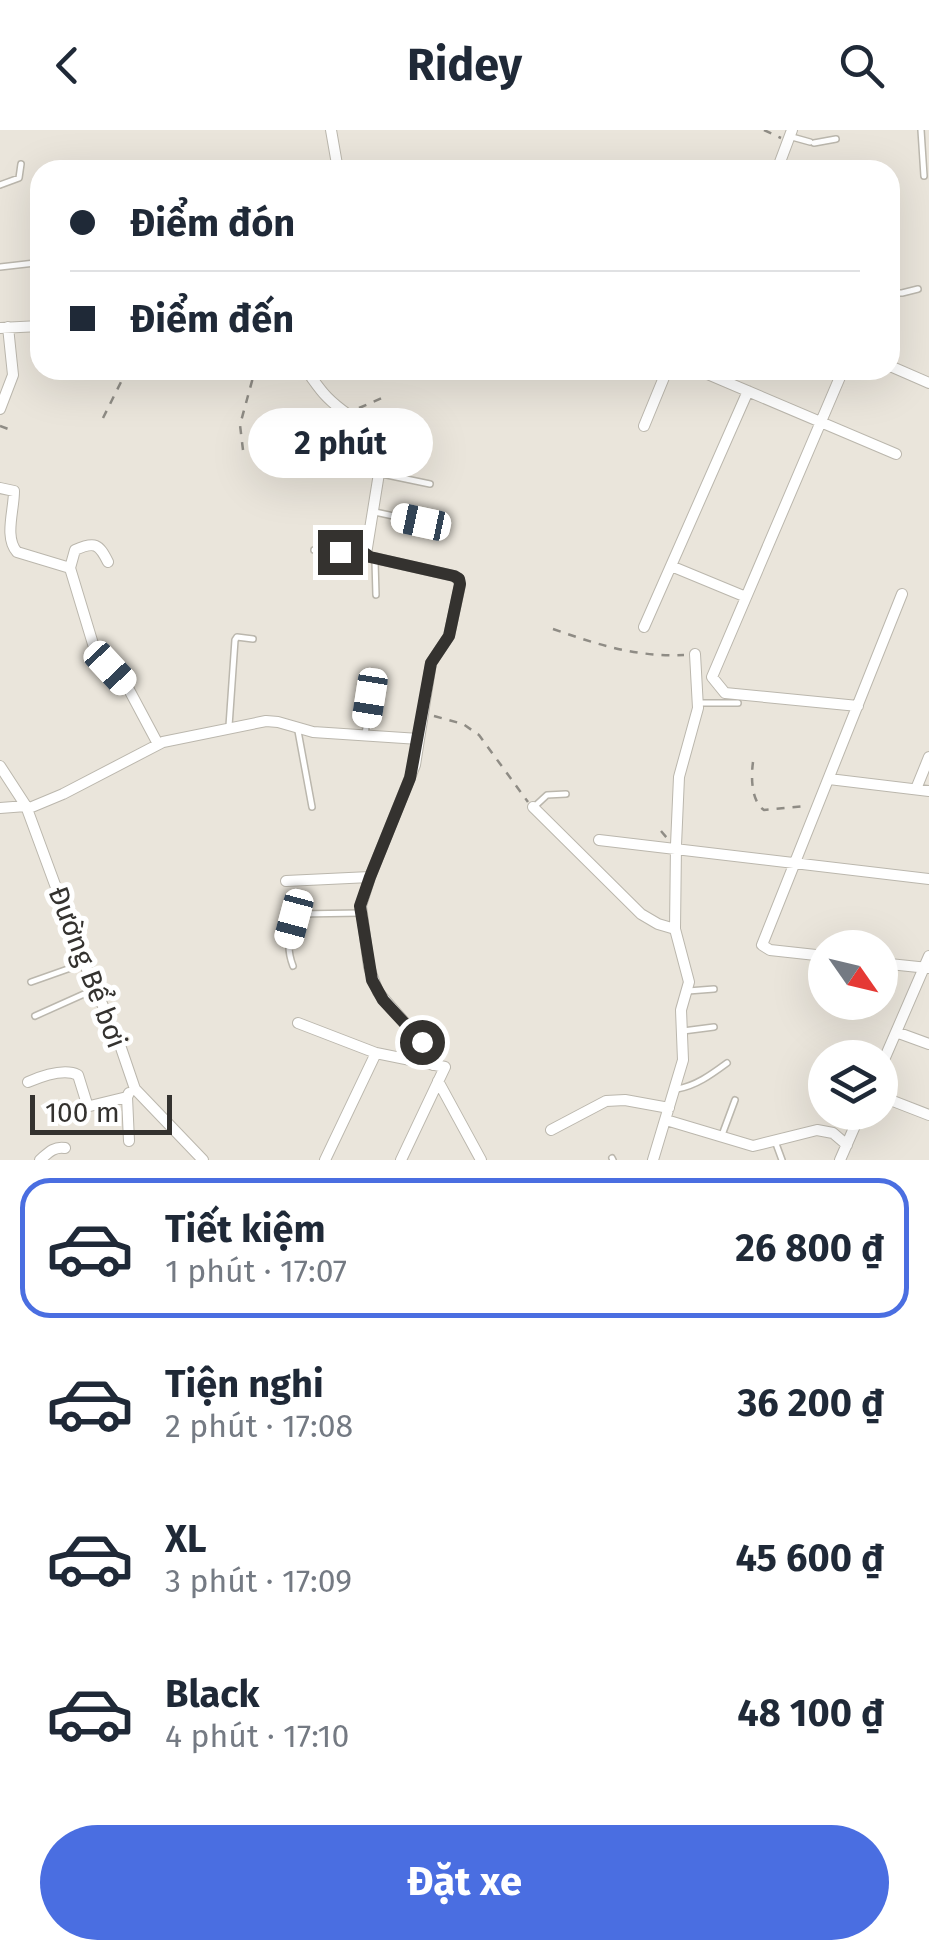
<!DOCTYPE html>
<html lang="vi">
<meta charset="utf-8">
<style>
:root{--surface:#fff;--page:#f2f2f3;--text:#1f2937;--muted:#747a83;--line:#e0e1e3;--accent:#4a6ee1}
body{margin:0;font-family:"Fira Sans",sans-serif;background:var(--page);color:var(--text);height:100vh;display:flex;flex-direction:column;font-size:38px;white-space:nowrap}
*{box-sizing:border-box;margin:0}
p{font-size:32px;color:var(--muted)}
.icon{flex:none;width:55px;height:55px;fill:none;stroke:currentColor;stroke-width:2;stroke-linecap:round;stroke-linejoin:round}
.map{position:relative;height:1030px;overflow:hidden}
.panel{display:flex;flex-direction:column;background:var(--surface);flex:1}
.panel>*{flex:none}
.hud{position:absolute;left:30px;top:30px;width:870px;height:220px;border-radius:30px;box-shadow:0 10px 40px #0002;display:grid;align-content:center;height:220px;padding:0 40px;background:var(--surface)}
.needle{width:65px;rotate:124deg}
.controls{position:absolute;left:808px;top:800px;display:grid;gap:20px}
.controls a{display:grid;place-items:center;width:90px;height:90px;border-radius:50%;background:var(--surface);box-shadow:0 10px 40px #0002;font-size:50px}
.scale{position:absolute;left:30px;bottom:25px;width:142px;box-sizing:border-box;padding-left:10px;border:5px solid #34322f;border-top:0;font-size:28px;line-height:35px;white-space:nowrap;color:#34322f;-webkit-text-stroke:8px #fff;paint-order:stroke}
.end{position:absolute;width:45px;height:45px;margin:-22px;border:12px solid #34322f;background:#fff;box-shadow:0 0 0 5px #fff}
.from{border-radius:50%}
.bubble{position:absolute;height:70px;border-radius:35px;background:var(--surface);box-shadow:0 10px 40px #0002;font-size:32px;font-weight:700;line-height:70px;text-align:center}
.car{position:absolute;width:30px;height:60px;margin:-30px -15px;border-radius:12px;box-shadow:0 0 8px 2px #0007;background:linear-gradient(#fff 24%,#345 0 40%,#fff 0 76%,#345 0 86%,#fff 0)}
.hud b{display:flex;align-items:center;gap:35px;height:95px;font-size:38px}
.hud b+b{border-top:2px solid var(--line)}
.hud i{width:25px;height:25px;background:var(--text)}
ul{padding:18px 0 0;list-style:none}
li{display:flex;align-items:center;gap:30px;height:140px;margin:0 20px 15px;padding:0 20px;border:5px solid transparent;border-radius:30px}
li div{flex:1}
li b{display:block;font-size:38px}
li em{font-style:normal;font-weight:700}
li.current{border-color:var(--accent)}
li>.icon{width:90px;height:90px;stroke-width:1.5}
.primary-button{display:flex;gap:20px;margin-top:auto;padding:20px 40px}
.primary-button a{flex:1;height:115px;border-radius:60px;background:var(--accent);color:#fff;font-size:40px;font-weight:700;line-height:115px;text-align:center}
header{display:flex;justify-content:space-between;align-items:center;height:130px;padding:0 40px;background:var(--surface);font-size:45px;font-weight:700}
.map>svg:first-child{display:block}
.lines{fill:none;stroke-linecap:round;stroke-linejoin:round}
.lane-casing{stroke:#bbb7ad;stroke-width:8}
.street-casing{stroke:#bbb7ad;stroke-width:12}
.path{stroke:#8f8c85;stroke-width:2.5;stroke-dasharray:8 8;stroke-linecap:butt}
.lane{stroke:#fff;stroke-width:5}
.street{stroke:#fff;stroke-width:10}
.route{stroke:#34322f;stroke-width:12}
.labels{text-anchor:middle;stroke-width:10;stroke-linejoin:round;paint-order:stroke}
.street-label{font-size:28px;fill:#34322f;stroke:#fff}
</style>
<header><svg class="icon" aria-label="back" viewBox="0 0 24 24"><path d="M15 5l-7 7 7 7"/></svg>Ridey<svg class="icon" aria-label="search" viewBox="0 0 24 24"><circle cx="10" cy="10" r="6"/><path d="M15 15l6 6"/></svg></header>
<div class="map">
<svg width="929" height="1030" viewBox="0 0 929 1030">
<rect width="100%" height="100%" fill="#eae5db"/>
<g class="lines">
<defs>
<path id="lane" d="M921,0L924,46
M792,7L810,12
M814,13L836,9
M0,55L19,48L21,34
M0,137L35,133L40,125
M890,163H902L918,159
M382,344L430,354
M375,382L421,392
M314,420L366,424
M375,431L376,465
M698,573H738
M229,596L235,510L237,507L253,509
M298,601L312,677
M365,604L371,568
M534,677L547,665L566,664
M293,836C286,818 288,801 298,784L361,783
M31,852L82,834
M688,861L714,859
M35,886L93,860
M683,901L714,897
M677,959C696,956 712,944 727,933
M722,1005L735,970
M775,1011L782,1030
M612,1028L613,1030"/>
<path id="street" d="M331,0L338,40
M777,40L792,0
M0,198L40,196
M890,236L929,253
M306,240C313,249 319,259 327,267C352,293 376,292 380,337L366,424L370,427L454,446L459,449L460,455L449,506L431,533L415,635L370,747L361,776L369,837L378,862L422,912L433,935
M698,240L896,324
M843,240L712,547L725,563L858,576
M0,279L13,245L8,197
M644,296L667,240
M0,358L14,361C14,381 4,407 17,422L70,438L75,420C95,411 99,414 108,432
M671,436L746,467
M70,438L93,514L98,524L126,554L158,614
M644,497L748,261
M0,636L26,676L82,828L120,915L135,959L203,1030
M829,649L929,661
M916,659L929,627
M533,677L641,784L658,794L675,799
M0,678L26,676
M27,679L63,664L163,612L266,591L278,592L313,602L419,609
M599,710L929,749
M286,751L370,747
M825,826L770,820L762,815L902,464
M880,833L928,838
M298,893L376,923L445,937L401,1030
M896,902L929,914
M880,939L929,826
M438,951L481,1030
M28,952C42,946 64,938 78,945L87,974L90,976L127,967
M880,966L929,985
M666,990L753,1016L817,1000L833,1003L847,1015
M551,1000L606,971L625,970L669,978
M129,1011L127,967L129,963
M40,1030C48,1023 54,1016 65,1018
M325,1030L376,923
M653,1030L683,930L681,880L689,852L675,799L676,715L679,647L698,578L695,524
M840,1030L861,982"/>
</defs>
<use href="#lane" class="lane-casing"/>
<use href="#street" class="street-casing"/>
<path class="path" d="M764,0L781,8
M359,278L382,268
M103,288L127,240
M0,296L11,300
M243,320L240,295L255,240
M553,499C599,515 635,527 684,525
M434,586L463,594L479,605L528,672
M753,632C751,647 751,671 764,680L807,676
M661,701L667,708"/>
<use href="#lane" class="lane"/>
<use href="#street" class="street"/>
</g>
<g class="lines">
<path class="route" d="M340,422L366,424L370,427L454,446L459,449L460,454L449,506L431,533L410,648L370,747L360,776L372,850L383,870L422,912"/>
</g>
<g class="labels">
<g class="street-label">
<text transform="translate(88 837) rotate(69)" y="10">Đường Bể bơi</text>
</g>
</g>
</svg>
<div class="controls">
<a><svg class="needle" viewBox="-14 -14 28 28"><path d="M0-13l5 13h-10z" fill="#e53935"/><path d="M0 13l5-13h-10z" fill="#747a83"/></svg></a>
<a><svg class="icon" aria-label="layers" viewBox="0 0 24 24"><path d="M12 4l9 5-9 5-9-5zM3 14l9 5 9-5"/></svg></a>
</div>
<div class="scale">100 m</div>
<i class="end from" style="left:422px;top:912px"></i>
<i class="end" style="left:340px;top:422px"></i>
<div class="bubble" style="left:248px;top:278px;width:185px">2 phút</div>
<i class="car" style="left:421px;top:392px;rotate:282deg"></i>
<i class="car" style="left:110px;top:538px;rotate:137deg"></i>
<i class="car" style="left:370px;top:568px;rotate:189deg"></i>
<i class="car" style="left:294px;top:789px;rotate:195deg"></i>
<div class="hud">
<b><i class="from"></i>Điểm đón</b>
<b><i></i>Điểm đến</b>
</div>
</div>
<section class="panel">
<ul>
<li class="current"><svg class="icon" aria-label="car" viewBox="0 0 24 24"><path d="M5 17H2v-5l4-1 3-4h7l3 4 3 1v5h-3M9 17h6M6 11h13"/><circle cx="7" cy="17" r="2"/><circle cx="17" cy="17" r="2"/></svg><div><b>Tiết kiệm</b><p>1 phút · 17:07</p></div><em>26 800 ₫</em></li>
<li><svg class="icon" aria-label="car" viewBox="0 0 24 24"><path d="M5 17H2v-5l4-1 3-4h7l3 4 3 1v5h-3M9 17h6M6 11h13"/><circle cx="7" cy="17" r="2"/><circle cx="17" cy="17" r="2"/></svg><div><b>Tiện nghi</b><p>2 phút · 17:08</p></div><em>36 200 ₫</em></li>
<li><svg class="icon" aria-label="car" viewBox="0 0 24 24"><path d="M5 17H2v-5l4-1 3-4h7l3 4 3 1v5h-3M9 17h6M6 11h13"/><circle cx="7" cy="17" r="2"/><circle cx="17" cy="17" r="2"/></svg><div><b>XL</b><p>3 phút · 17:09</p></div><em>45 600 ₫</em></li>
<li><svg class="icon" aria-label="car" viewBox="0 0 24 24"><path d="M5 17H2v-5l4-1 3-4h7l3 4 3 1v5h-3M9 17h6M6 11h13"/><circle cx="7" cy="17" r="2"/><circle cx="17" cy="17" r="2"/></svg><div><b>Black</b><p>4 phút · 17:10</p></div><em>48 100 ₫</em></li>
</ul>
<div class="primary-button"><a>Đặt xe</a></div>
</section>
